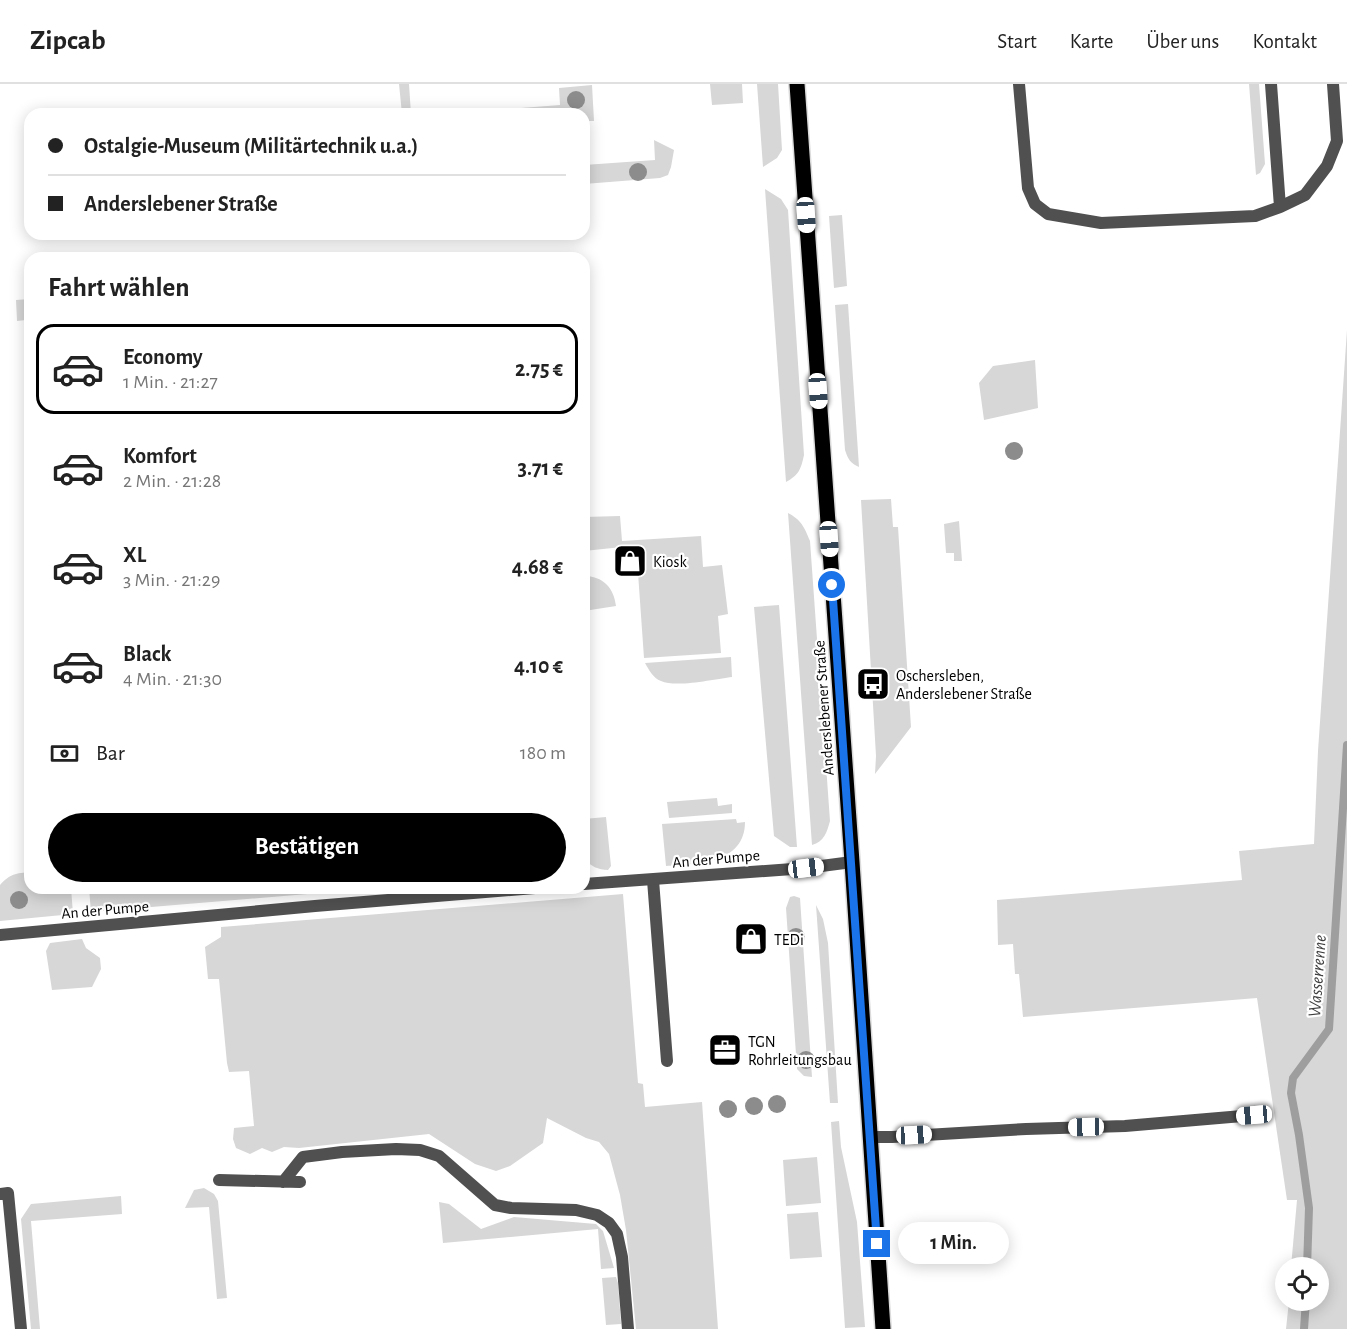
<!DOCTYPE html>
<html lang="de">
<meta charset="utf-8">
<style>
:root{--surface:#fff;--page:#f2f2f2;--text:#222;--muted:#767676;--line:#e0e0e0;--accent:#000}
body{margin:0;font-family:"Alegreya Sans",sans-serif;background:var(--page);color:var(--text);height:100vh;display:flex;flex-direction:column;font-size:22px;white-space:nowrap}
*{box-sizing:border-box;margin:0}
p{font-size:20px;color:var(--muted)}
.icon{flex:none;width:33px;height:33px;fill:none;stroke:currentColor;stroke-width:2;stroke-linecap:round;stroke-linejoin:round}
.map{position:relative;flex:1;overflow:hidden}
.sheet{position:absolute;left:24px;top:168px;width:566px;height:642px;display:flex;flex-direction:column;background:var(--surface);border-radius:18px;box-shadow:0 3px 15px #0003}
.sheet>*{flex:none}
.top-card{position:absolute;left:24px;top:24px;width:566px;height:132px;border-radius:18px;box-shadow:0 3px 15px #0003;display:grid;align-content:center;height:132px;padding:0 24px;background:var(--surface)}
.controls{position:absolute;left:1275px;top:1173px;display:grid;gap:12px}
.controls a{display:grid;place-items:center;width:54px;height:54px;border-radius:50%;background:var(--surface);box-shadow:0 3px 15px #0003;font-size:30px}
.end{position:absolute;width:27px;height:27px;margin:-14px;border:8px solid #1a73e8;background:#fff;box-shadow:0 0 0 3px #fff}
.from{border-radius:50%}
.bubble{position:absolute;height:42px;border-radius:21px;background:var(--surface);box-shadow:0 3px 15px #0003;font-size:20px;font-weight:600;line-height:42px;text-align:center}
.car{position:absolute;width:18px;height:36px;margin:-18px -9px;border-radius:8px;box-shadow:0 0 4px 2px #0007;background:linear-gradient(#fff 24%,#345 0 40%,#fff 0 76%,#345 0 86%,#fff 0)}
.top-card b{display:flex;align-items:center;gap:21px;height:57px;font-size:22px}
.top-card b+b{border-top:2px solid var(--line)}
.top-card i{width:15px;height:15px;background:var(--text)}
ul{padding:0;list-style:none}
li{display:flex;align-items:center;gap:18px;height:90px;margin:0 12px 9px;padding:0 12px;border:3px solid transparent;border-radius:18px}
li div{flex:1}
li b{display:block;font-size:22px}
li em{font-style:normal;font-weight:600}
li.current{border-color:var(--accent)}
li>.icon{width:54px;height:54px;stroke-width:1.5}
h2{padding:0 24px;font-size:27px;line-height:72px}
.pay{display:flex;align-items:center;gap:15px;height:66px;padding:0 24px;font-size:22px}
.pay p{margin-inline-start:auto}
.button{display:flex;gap:12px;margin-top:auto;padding:12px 24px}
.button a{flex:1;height:69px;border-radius:36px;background:var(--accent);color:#fff;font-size:24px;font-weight:600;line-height:69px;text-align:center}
header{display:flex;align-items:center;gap:36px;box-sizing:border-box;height:84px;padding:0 30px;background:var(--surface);border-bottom:2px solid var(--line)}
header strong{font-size:28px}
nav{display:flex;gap:33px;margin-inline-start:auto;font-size:21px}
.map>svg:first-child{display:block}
.green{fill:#d7d7d7}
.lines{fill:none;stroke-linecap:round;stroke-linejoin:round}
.stream{stroke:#9e9e9e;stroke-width:8}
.primary-casing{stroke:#dbdbdb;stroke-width:18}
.service{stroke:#505050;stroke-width:12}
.minor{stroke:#505050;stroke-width:12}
.primary{stroke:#000;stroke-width:15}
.tree{fill:#8c8c8c}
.route{stroke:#1a73e8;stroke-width:8}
.labels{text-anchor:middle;stroke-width:4.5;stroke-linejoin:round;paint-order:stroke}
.poi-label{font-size:16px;fill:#000;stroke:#fff;text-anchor:start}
.street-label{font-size:16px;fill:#000;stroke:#fff}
.water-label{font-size:18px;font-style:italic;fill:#3f3f3f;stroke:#fff}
</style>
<header>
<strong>Zipcab</strong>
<nav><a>Start</a><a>Karte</a><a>Über uns</a><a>Kontakt</a></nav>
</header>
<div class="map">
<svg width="1347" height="1245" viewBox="0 0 1347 1245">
<rect width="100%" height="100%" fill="#fff"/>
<path class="green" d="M399,0H409L411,30H402Z
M710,0H742L743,19L712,21Z
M757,0H778L782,66L777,74L763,83Z
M1249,0H1259L1265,80L1260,89L1256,91Z
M592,1L594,37H584V30H509L508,25L560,21L559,4Z
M654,56L674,66L671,83L668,91L660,94L584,100V81L655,76Z
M765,105L781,115L788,126L804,371C801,385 799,391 786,398Z
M842,131L847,202L834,204L829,132Z
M30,215V253L28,254L26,236L17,237L16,216Z
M848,220L859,383C850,379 848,375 845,366L835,221Z
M1347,246V1245H1286L1289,1217L1318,1216V1184L1291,1183L1297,1116H1287L1257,914L1023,933L1019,890H1015L1013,860L998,861L997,816L1242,796L1239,767L1314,760L1318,667Z
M1035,276L1038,324L984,336L979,299L993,282Z
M891,415L893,443H898L911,643L875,690L876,672L861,416Z
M788,429C801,436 804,442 810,457L830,737C827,748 824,758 812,761Z
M620,432L622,457L701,452L703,483L722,481L728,530L718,532L721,569L644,574L638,489L645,474L622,463L584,467V433Z
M959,437L962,477H954V469H946L944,440Z
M584,492C603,492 614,504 616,522L584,527Z
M779,521L797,763H790L774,752L754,523Z
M731,573L732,593C715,595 676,604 661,597C653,594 649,586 645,579Z
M717,714L718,722L732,720V729L669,734L667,718Z
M606,733L611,782L608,786C598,786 591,782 584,775V735Z
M736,735L737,739L745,738C745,780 696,780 666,782L662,740Z
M30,788V804H71L73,830L0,837V801C10,790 16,789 30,788Z
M89,804H379L91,828Z
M623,810L638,999L643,1000L645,1023L702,1018L718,1245H636L626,1146L620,1111L609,1070L599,1058L586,1054L547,1034L543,1059L510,1082L496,1087L475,1080L429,1050L299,1064L284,1063L272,1068L262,1064L250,1070L236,1064L233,1055L234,1044L254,1042L249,987L229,988L227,979L219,895H208L205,863L221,853V843Z
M794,812L800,814L812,993L804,992L797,985L786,824L790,813Z
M816,821L823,835L828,859L838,1019H830Z
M82,855L86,864L100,874L101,885L92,903L52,906L46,867L50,859Z
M839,1037L841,1063L857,1138L865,1243L845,1244L831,1038Z
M817,1073L821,1119L786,1122L783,1076Z
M204,1104L214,1110L218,1117L227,1214L217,1215L209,1123L185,1124L194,1106Z
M121,1112L122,1130L31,1137L40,1245H31L21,1135L31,1120Z
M439,1118L449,1120L481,1145L514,1133L596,1140L603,1147L614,1184L601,1185L598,1145L443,1159Z
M818,1128L822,1173L790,1175L787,1130Z
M616,1193L618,1199L621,1240L606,1241L602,1194Z"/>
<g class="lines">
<path class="stream" d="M1307,1184L1309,1124L1299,1051L1291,1009L1293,994L1329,945L1347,661
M1304,1245L1306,1216"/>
<defs>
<path id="primary" d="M797,0L852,778L883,1245"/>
</defs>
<use href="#primary" class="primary-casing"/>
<path class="service" d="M1019,0L1028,104L1035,120L1048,130L1101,139L1255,132L1280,123L1305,111L1327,82L1337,57L1333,0
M1271,0L1280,123
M653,796L667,977
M870,1053H892L1026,1045L1125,1042L1254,1031
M219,1096L300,1098
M283,1098L303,1073L342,1068L396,1065L420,1066L439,1072L495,1121L511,1124L576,1126L597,1131L609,1139L617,1150L622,1173L628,1245
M0,1110L8,1109L21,1245"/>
<path class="minor" d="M584,800L806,784L852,778
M0,851L315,822L535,804"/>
<use href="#primary" class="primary"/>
</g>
<g class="tree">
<circle cx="576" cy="16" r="9"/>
<circle cx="638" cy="88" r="9"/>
<circle cx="1014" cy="367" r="9"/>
<circle cx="19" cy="816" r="9"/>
<circle cx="796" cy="853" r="9"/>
<circle cx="806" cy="976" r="9"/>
<circle cx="777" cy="1020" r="9"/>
<circle cx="754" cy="1022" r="9"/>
<circle cx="728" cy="1025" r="9"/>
</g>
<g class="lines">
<path class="route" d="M832,501L877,1160"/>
</g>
<defs>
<symbol id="shop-square" viewBox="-11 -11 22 22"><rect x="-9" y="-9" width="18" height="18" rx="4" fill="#000" stroke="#fff"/><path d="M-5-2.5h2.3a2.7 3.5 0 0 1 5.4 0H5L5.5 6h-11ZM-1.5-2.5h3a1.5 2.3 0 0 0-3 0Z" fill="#fff"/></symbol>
<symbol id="bus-square" viewBox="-11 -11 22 22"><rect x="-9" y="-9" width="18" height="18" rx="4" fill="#000" stroke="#fff"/><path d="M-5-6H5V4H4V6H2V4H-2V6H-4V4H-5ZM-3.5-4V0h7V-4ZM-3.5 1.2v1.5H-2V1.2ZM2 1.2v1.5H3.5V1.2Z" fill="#fff"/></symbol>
<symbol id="office-square" viewBox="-11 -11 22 22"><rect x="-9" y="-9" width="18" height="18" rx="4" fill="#000" stroke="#fff"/><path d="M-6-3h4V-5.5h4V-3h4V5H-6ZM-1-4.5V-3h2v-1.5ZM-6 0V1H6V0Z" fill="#fff"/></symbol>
</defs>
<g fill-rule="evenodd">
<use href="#shop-square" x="611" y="458" width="38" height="38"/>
<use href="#bus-square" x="854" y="581" width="38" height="38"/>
<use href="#shop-square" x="732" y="836" width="38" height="38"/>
<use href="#office-square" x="706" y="947" width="38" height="38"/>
</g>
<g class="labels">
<g class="poi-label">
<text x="653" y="483">Kiosk</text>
<text x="896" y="597">Oschersleben,<tspan x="896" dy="18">Anderslebener Straße</tspan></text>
<text x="774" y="861">TEDi</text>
<text x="748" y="963">TGN<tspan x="748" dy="18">Rohrleitungsbau</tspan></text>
</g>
<g class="street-label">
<text transform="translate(823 624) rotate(-94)" y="6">Anderslebener Straße</text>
<text transform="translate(716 774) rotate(-5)" y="6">An der Pumpe</text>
<text transform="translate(105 825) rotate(-5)" y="6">An der Pumpe</text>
</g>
<g class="water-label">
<text transform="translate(1317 892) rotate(-86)" y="6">Wasserrenne</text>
</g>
</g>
</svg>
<div class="controls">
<a><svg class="icon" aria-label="locate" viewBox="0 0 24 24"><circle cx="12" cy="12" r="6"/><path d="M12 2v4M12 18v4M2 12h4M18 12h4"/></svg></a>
</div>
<i class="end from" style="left:832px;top:501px"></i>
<i class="end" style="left:877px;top:1160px"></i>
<div class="bubble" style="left:898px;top:1138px;width:111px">1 Min.</div>
<i class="car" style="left:806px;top:131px;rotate:176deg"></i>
<i class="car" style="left:818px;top:307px;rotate:176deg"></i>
<i class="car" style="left:829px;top:455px;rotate:176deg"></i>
<i class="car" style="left:806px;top:784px;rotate:83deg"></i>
<i class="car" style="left:1254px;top:1031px;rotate:265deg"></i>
<i class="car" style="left:1086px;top:1043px;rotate:269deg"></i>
<i class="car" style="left:914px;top:1051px;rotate:87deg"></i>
<div class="top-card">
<b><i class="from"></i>Ostalgie-Museum (Militärtechnik u.a.)</b>
<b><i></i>Anderslebener Straße</b>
</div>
<section class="sheet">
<h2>Fahrt wählen</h2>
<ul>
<li class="current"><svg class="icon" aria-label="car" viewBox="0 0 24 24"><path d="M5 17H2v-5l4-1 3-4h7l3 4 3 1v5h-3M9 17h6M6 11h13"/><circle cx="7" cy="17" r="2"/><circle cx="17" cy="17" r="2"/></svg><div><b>Economy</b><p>1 Min. · 21:27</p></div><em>2.75 €</em></li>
<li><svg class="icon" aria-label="car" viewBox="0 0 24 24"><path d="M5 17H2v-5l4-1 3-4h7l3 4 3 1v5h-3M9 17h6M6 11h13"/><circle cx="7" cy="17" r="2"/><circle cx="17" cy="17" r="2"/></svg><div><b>Komfort</b><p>2 Min. · 21:28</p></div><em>3.71 €</em></li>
<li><svg class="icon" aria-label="car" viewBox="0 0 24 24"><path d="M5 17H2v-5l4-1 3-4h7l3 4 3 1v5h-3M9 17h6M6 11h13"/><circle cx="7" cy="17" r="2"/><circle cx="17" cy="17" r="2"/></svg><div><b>XL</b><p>3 Min. · 21:29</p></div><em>4.68 €</em></li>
<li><svg class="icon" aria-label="car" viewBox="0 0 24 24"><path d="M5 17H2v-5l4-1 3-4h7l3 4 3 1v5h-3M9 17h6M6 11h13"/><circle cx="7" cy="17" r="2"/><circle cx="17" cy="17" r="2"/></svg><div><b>Black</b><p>4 Min. · 21:30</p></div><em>4.10 €</em></li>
</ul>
<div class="pay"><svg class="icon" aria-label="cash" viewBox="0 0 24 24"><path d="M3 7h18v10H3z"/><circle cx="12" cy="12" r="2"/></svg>Bar<p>180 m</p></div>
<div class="button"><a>Bestätigen</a></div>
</section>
</div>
